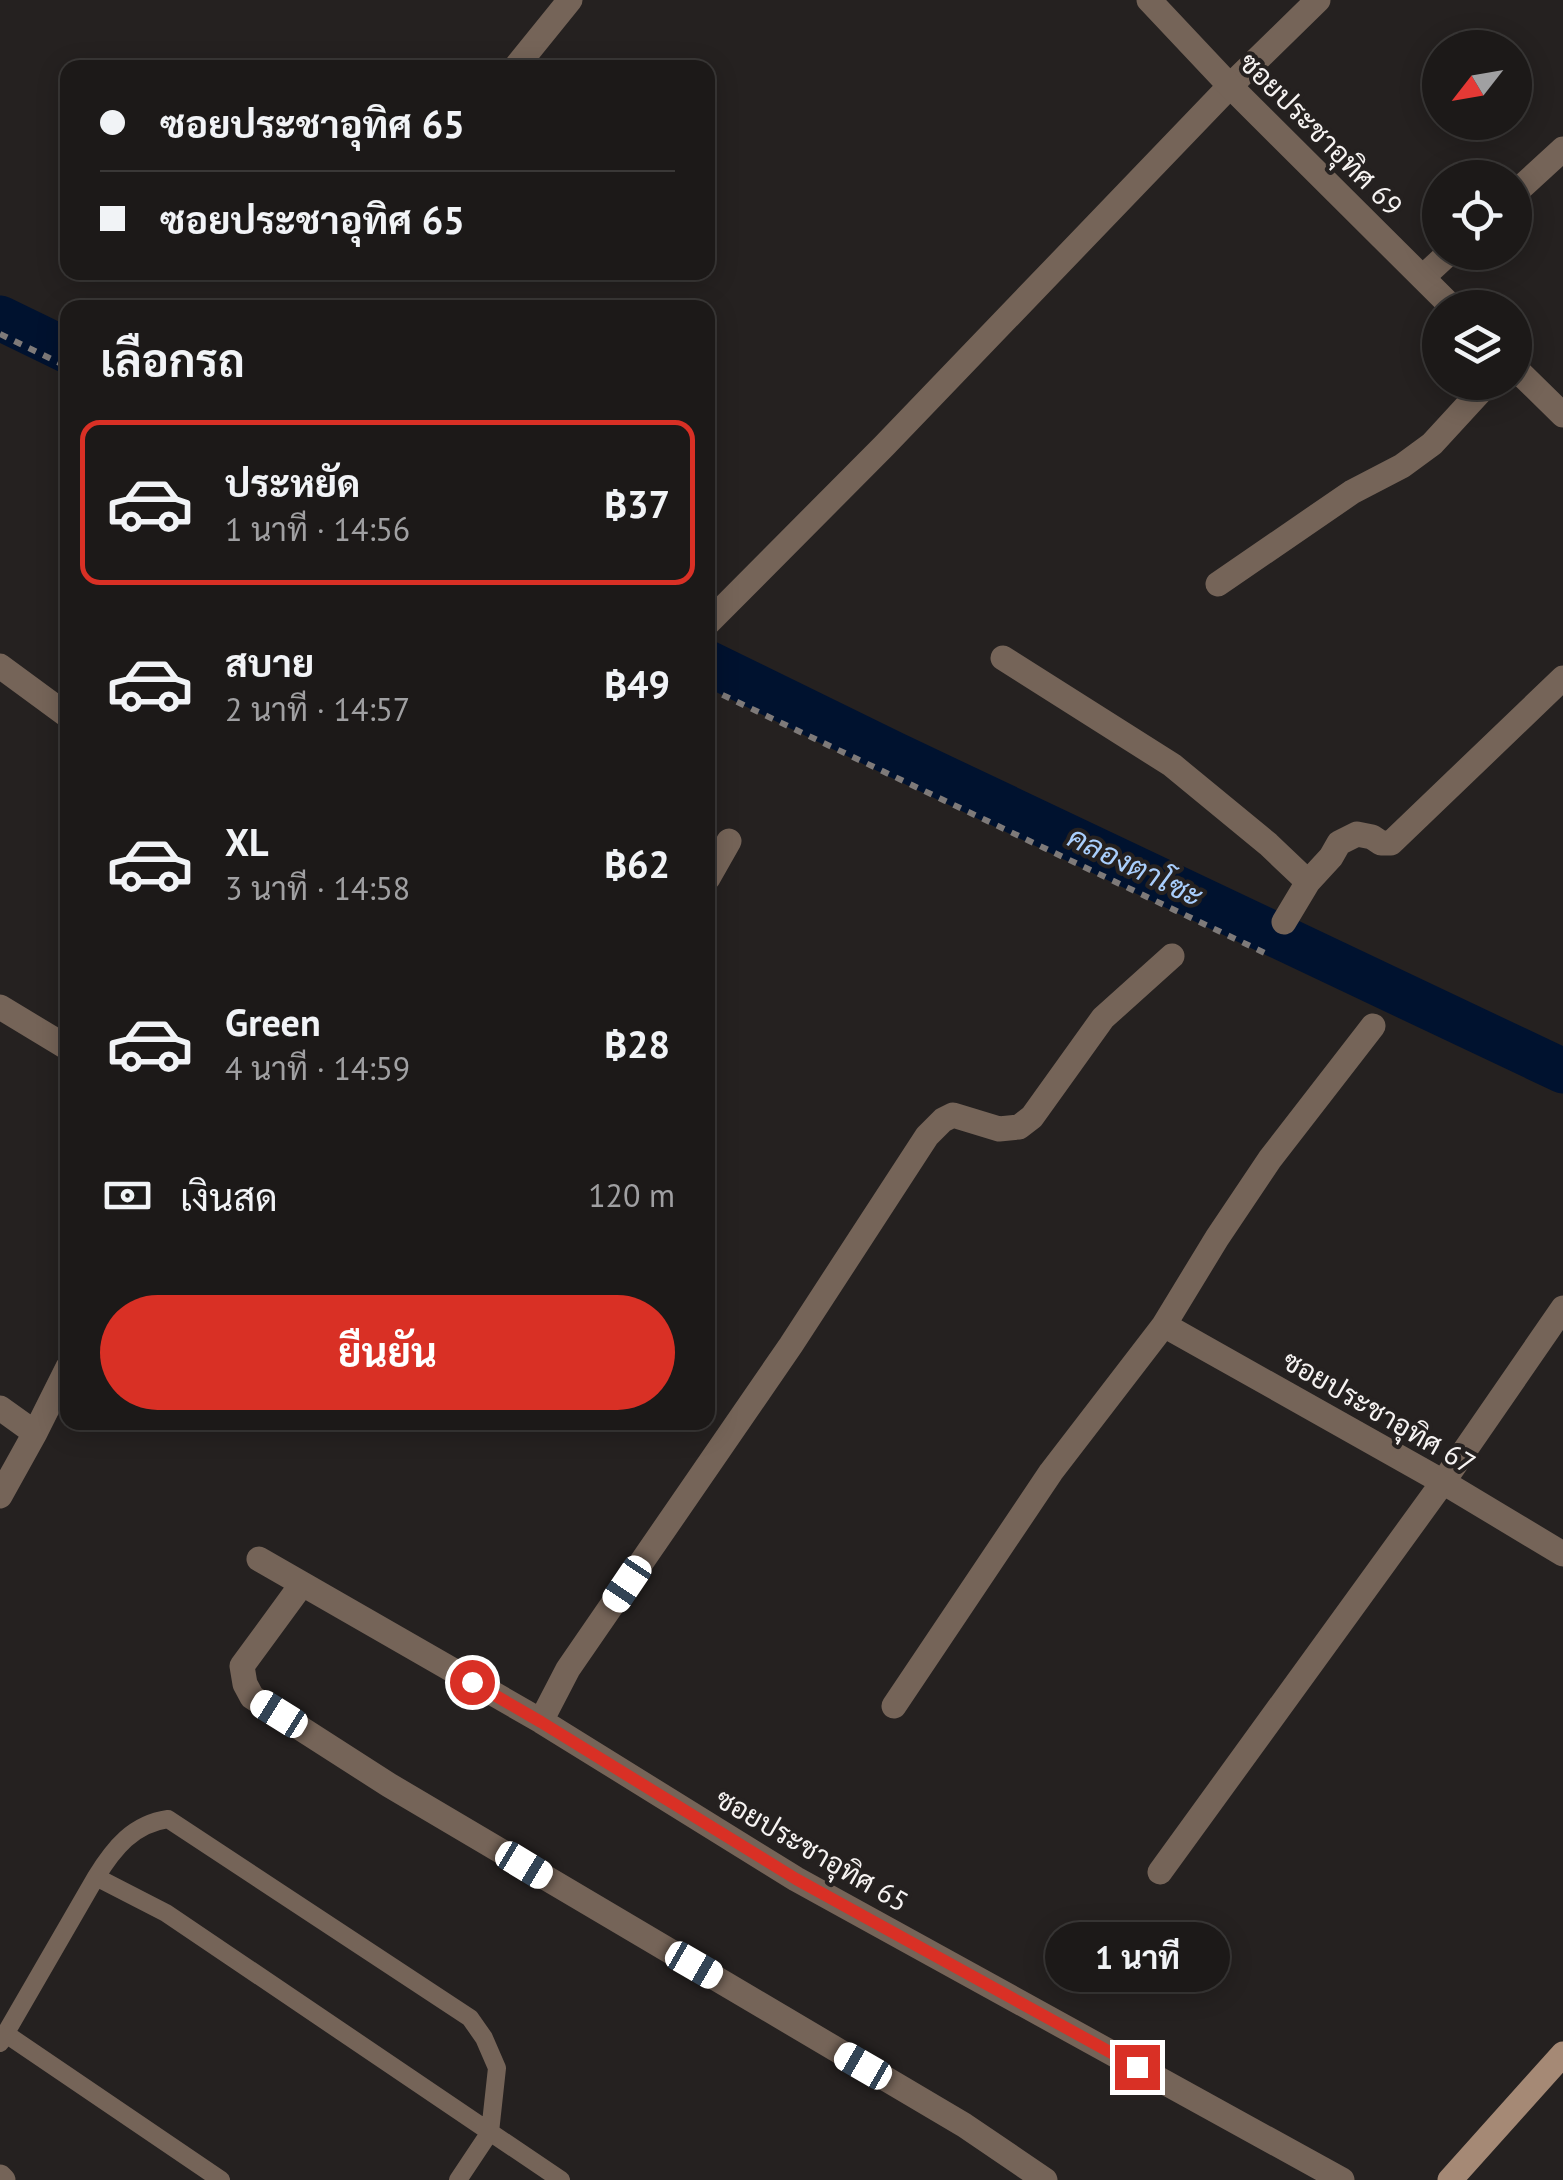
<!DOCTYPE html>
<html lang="th">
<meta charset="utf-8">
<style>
:root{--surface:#1c1918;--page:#292625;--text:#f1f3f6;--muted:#a0a0a2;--line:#3a3837;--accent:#d93025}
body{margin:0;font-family:"PT Sans",Sarabun,sans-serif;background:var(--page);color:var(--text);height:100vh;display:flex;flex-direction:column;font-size:38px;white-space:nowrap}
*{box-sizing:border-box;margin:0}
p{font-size:32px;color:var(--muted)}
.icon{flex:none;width:55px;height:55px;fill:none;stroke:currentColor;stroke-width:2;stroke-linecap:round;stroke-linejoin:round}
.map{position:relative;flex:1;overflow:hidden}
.drawer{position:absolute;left:60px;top:300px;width:655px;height:1130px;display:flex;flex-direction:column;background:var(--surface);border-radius:20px;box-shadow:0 5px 25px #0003,0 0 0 2px var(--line)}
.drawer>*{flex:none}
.top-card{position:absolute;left:60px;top:60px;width:655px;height:220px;border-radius:20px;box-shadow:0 5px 25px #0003,0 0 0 2px var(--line);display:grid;align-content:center;height:220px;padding:0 40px;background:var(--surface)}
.needle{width:65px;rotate:239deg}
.tools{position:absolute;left:1422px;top:30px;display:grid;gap:20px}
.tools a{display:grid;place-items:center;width:110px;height:110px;border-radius:50%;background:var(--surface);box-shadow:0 5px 25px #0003,0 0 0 2px var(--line);font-size:50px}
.end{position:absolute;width:45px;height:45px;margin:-22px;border:12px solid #d93025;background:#fff;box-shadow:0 0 0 5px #fff}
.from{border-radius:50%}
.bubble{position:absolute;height:70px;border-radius:35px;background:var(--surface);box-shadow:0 5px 25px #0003,0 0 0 2px var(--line);font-size:32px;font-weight:700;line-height:70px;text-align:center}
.car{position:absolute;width:30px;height:60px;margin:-30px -15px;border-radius:12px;box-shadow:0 0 8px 2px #0007;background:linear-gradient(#fff 24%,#345 0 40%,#fff 0 76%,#345 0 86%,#fff 0)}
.top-card b{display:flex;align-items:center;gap:35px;height:95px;font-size:38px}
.top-card b+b{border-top:2px solid var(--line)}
.top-card i{width:25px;height:25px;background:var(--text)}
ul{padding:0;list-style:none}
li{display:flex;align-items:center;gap:30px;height:165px;margin:0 20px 15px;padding:0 20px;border:5px solid transparent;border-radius:20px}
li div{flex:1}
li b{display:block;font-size:38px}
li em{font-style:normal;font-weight:700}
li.active{border-color:var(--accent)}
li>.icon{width:90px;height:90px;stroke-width:1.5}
h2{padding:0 40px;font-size:45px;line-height:120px}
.pay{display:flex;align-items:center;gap:25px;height:110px;padding:0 40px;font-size:38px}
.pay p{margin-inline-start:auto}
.action{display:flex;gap:20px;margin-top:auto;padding:20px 40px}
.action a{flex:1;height:115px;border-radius:60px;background:var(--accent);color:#fff;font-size:40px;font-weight:700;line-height:115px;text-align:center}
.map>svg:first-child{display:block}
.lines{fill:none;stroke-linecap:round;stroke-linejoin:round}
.canal{stroke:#00122f;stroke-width:45}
.path{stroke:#7e7a79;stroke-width:6;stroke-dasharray:8 8;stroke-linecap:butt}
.service{stroke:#756458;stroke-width:18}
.minor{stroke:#756458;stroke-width:25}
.tertiary{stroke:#756458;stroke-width:25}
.secondary{stroke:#a58975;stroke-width:25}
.route{stroke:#d93025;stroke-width:12}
.labels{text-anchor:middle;stroke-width:8;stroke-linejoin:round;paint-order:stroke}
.street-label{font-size:28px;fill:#f6f3f2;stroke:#252120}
.water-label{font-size:30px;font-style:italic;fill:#a9cefc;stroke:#252120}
</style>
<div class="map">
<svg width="1563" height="2180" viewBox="0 0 1563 2180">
<rect width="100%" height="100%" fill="#252120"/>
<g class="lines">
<path class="canal" d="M0,318L68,351
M708,663L894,754L1563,1071"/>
<path class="path" d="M0,334L68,367
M708,688L1267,954"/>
<path class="service" d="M96,1877C114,1848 133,1824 168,1819L470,2018L484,2038L497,2068L490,2132L458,2180
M6,2034L221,2180
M0,2043L96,1877L166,1913L561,2180"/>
<path class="minor" d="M515,68L570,0
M1515,193L1563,149
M1423,277L1450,252
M1218,584L1352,492L1402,466L1432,444L1489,382
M708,623L884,446L1230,86L1318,0
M1003,658L1172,765L1268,844L1308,882
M0,666L68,716
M708,878L729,841
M1284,922L1308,882L1331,857L1339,843L1357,834L1372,837L1381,843H1391L1563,678
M0,1007L68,1048
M1164,1325L1443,1482L1563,1554
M0,1408L35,1433
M0,1496L35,1433L68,1367
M259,1559L541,1721L796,1879L1342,2180
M302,1584L242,1666L245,1684L252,1697L389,1785L964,2125L1045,2180
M894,1706L1051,1472L1164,1325L1217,1238L1270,1159L1373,1026
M541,1721L568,1669L791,1345L927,1136L943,1120L953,1115L999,1129L1019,1127L1032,1117L1103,1018L1172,956
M1160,1872L1443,1482L1563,1308
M0,2177L3,2180"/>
<path class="tertiary" d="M1149,0L1230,86L1453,308
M1515,368L1563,415"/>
<path class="secondary" d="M1450,2180L1563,2054"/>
</g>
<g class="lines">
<path class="route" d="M472,1682L541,1722L796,1879L1137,2067"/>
</g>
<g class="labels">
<g class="street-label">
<text transform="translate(1321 134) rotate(45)" y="10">ซอยประชาอุทิศ 69</text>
<text transform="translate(1379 1412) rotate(30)" y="10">ซอยประชาอุทิศ 67</text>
<text transform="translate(812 1850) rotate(30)" y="10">ซอยประชาอุทิศ 65</text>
</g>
<g class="water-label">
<text transform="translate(1135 867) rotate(26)" y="10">คลองตาโซะ</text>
</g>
</g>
</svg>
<div class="tools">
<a><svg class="needle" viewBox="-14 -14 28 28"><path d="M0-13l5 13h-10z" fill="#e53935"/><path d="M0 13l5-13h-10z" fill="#a0a0a2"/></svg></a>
<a><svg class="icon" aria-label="locate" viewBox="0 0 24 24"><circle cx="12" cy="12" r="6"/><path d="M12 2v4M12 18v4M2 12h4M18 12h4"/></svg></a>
<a><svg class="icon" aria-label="layers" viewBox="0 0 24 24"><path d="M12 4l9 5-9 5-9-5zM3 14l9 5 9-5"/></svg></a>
</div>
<i class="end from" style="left:472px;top:1682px"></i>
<i class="end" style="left:1137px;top:2067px"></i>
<div class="bubble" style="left:1045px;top:1922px;width:185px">1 นาที</div>
<i class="car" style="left:627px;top:1584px;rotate:214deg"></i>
<i class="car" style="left:279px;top:1714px;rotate:302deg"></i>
<i class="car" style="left:524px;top:1865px;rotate:121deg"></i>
<i class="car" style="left:694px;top:1965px;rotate:120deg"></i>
<i class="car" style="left:863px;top:2066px;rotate:300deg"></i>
<div class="top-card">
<b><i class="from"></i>ซอยประชาอุทิศ 65</b>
<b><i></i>ซอยประชาอุทิศ 65</b>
</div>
<section class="drawer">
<h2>เลือกรถ</h2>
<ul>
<li class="active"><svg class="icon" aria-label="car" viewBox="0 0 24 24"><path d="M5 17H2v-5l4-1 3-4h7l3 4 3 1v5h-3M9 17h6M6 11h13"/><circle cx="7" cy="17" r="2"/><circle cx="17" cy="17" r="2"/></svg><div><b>ประหยัด</b><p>1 นาที · 14:56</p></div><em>฿37</em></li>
<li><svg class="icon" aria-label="car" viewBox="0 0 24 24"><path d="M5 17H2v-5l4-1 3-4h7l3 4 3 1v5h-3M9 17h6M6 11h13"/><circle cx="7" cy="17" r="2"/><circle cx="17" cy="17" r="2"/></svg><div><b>สบาย</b><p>2 นาที · 14:57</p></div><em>฿49</em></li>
<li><svg class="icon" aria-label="car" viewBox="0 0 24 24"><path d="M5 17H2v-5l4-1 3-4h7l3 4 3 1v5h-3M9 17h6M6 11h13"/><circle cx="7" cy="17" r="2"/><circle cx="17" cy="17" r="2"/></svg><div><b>XL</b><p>3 นาที · 14:58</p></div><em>฿62</em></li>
<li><svg class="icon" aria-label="car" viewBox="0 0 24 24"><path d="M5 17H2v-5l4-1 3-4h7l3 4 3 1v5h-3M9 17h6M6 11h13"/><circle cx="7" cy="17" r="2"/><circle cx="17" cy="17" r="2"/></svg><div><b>Green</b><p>4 นาที · 14:59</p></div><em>฿28</em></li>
</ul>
<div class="pay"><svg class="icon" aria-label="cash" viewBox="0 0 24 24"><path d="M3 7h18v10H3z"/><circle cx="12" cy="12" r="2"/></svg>เงินสด<p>120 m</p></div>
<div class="action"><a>ยืนยัน</a></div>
</section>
</div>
